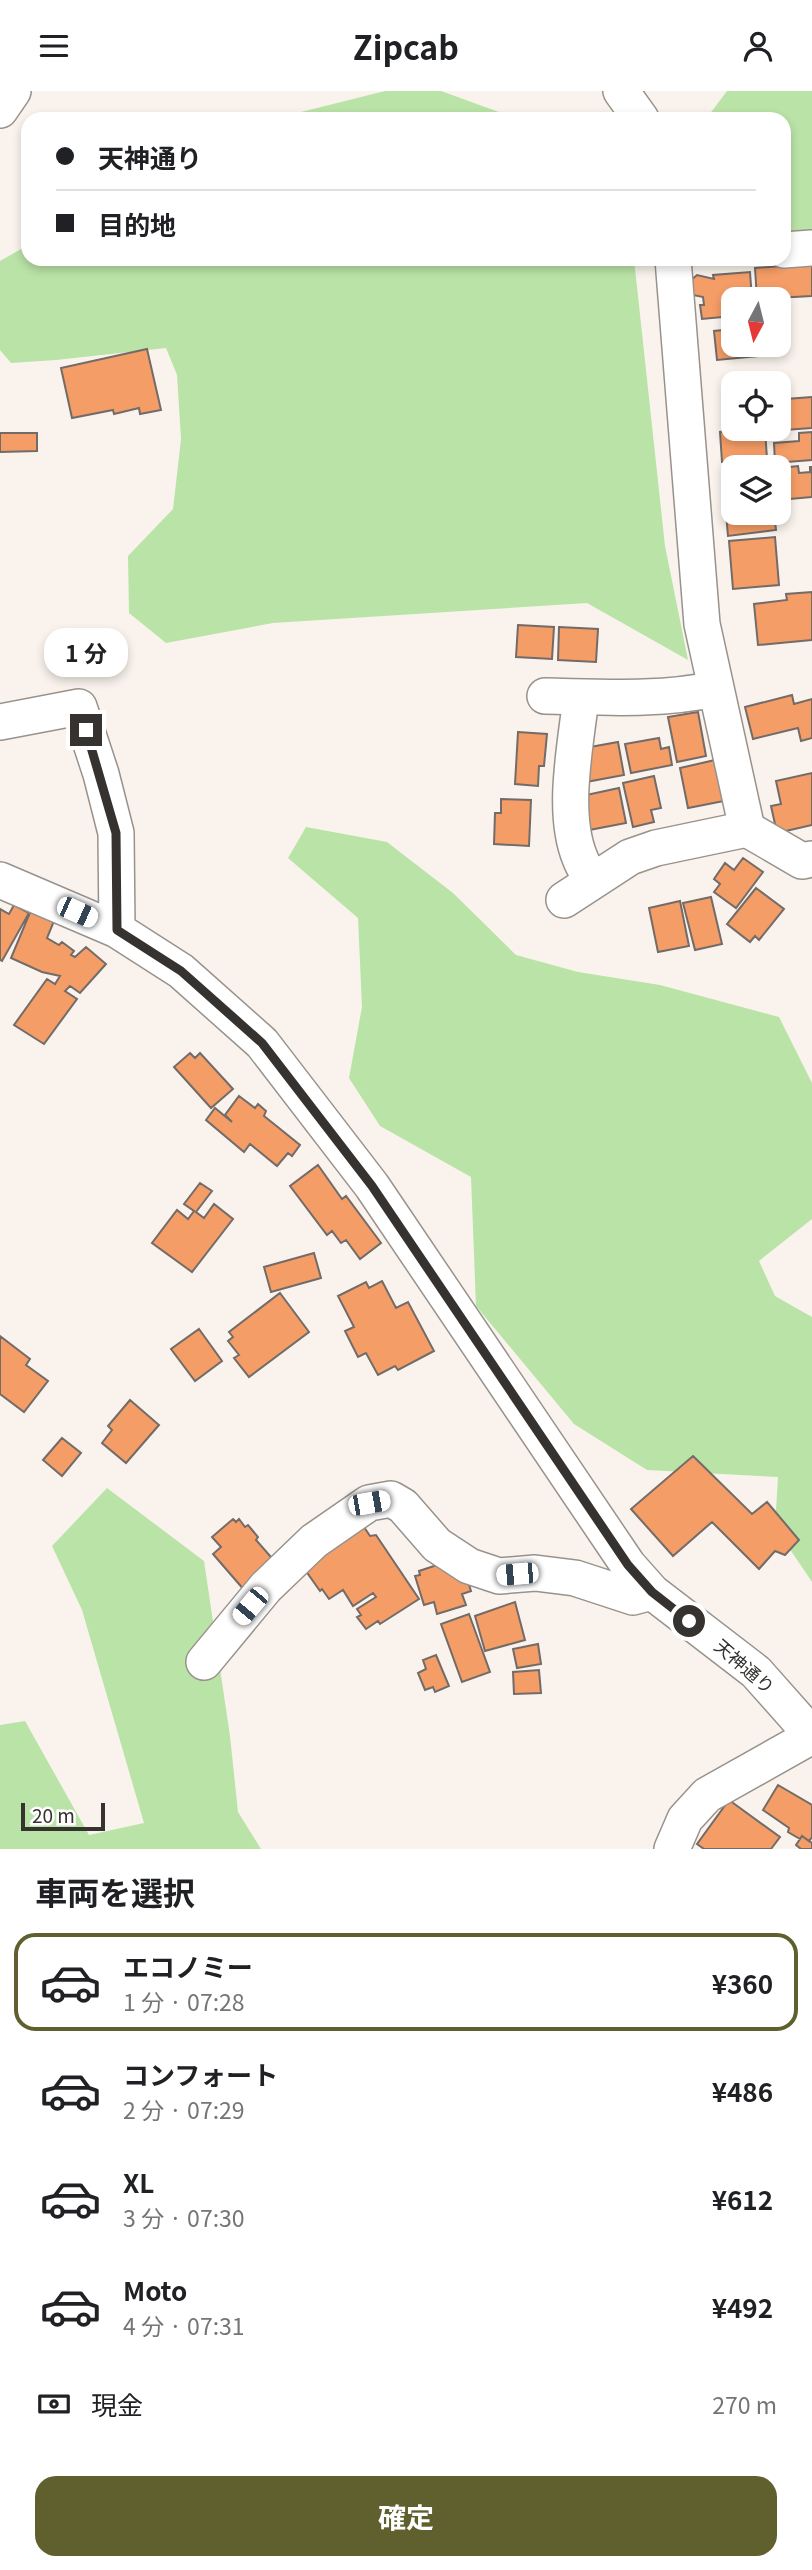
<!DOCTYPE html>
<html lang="ja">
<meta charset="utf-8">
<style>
:root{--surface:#fff;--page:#f2f2f2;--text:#202124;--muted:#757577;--line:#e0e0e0;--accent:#5f602d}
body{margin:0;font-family:Georgia,"Noto Sans JP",serif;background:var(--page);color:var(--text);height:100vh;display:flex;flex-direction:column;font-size:26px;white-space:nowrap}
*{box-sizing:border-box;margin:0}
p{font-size:23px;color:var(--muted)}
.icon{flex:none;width:38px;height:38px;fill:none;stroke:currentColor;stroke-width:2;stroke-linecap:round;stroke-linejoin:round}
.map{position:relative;height:1758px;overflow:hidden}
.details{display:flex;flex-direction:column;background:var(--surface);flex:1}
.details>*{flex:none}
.top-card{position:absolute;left:21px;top:21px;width:770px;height:154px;border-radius:21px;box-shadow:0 4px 10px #0003;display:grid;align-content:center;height:154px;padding:0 35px;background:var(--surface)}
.needle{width:46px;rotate:187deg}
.controls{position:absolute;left:721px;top:196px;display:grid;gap:14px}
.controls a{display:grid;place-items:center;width:70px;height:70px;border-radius:14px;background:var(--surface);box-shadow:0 4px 10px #0003;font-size:35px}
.scale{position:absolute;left:21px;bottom:18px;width:84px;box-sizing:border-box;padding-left:7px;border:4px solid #353230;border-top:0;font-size:19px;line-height:24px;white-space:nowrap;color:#353230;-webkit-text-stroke:5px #fff;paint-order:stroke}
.end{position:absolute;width:32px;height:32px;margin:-16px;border:9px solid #353230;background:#fff;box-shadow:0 0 0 4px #fff}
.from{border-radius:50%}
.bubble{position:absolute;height:49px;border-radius:21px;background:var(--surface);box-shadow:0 4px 10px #0003;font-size:23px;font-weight:700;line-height:49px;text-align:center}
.car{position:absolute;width:21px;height:42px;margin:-21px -10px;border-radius:9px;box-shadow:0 0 5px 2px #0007;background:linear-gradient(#fff 24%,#345 0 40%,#fff 0 76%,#345 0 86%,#fff 0)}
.top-card b{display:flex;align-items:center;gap:24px;height:66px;font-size:26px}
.top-card b+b{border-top:2px solid var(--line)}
.top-card i{width:18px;height:18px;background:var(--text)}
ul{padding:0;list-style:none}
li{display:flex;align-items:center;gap:21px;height:98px;margin:0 14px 10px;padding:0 21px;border:4px solid transparent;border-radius:21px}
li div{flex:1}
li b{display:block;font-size:26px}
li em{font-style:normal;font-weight:700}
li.selected{border-color:var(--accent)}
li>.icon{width:63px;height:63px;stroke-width:1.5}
h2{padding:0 35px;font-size:32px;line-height:84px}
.pay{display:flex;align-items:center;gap:18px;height:77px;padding:0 35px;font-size:26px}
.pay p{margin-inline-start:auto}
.button{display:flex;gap:14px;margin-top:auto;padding:14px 35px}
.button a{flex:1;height:80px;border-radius:21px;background:var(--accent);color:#fff;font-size:28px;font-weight:700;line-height:80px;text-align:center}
header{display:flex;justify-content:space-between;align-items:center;height:91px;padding:0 35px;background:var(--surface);font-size:32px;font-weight:700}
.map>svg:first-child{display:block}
.green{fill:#bae3a7}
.building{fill:#f59d67;stroke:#726b67;stroke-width:2}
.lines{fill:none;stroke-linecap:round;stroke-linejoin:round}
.minor-casing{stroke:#98928c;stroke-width:38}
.minor{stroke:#fff;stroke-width:35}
.route{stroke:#353230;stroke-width:9}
.labels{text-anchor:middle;stroke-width:6;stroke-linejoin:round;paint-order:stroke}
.street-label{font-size:18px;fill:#353230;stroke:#fff}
</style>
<header><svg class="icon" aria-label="menu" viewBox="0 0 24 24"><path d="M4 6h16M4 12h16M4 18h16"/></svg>Zipcab<svg class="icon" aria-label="person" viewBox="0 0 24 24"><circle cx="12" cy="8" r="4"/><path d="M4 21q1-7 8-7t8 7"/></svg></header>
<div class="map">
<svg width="812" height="1758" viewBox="0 0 812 1758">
<rect width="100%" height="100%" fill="#faf3ed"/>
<path class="green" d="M385,0H441L518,28H273Z
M727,0H812V142L784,145V28H706Z
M28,154V168H634L665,455L688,569L587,512L273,532L166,552L129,522L128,465L173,418L181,348L177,284L166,257L56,269L11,272L0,259V170Z
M306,736L387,751L453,802L516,864L578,881L660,894L779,926L812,992V1128L759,1170L775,1205L812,1226V1491L775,1436L778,1386L647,1379L574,1333L476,1215L471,1086L380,1035L349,987L362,916L358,827L288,767Z
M107,1397L204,1470L230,1645L238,1721L261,1758H0V1634L25,1630L89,1744L144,1732L82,1519L52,1455Z"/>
<path class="building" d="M812,173V205L757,208L755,177Z
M750,181L752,208H733V225L702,228L700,214H704L703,206L693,204L690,190L697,184L714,188L713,184Z
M733,238V254H757L758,265L717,269L714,240Z
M147,258L161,319L140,323L139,317L114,323L113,319L72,327L61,277Z
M812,306V337L771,340V338H779V320H787L786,308Z
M745,338H765L767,368L722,371L720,341Z
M812,341V369L775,372L774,352L799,350V342Z
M0,342H37V360L0,361Z
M798,375L799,382L810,381V376H812V406L779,409L780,377Z
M733,410V422H774L776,439L728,445L725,411Z
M775,446L779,494L733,498L729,450Z
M812,501V549L758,554L754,513L787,509L786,503Z
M518,534L554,536L552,568L516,566Z
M559,536L598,538L596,571L558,569Z
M792,604L794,613L812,608V647L801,650L798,637L753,648L745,616Z
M698,621L706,665L677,671L668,626Z
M518,641L547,643L544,675H539L538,695L515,693Z
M659,647L661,658L669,656L672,674L631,682L625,653Z
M618,651L624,684L586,691L579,658Z
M715,669L724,710L688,717L680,677Z
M812,682V734L777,742L771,715L781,713L776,690Z
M654,685L661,717L651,719L654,731L633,736L623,692Z
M619,697L626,732L584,740L577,706Z
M501,708L531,709L529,755L494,753L495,722H501Z
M743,767L763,781L736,817L714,801L720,793L714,788L725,772L734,779Z
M756,797L784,818L759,849L755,845L750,851L727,833Z
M711,806L722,853L695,859L683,812Z
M680,810L689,855L658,861L649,817Z
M14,814L29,822L2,870L0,869V818L9,823Z
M31,819L54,830L47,847L59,854L62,851L74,860L71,864L75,866L86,856L106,873L80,902L70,895L65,900L77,908L44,953L14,934L47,888L55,893L60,885L42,881L11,867Z
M190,962L195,967L200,962L233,998L211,1017L174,976Z
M239,1005L255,1017L258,1013L266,1020L264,1025L300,1054L292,1065L288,1062L277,1075L250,1053L244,1061L206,1029L215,1017L232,1031L225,1024Z
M318,1074L342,1108L346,1105L381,1152L360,1168L346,1149L341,1152L332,1140L327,1144L290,1095Z
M200,1092L212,1100L196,1121L204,1127L214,1113L233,1128L192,1181L152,1152L177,1119L188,1128L194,1120L184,1113Z
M314,1162L321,1187L271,1201L264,1176Z
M382,1190L396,1217L408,1211L434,1260L398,1279L395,1275L378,1284L366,1262L358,1266L345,1240L354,1236L338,1205L366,1191L369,1197Z
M280,1202L309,1241L249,1286L234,1267L239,1264L228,1250L233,1246L229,1241Z
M199,1238L222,1270L195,1290L171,1258Z
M0,1245L30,1268L26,1274L48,1290L24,1321L0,1303Z
M130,1309L159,1334L126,1372L102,1352L112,1339L108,1335Z
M62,1347L81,1362L62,1385L43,1369Z
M693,1365L752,1423L767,1411L799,1449L785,1464L775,1460L759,1478L712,1431L673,1465L631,1418Z
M233,1428L236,1431L239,1428L245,1436L248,1434L258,1446L256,1449L277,1473L245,1500L213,1463L221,1456L212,1446Z
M364,1436L370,1445L376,1444L419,1508L380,1533L378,1530L366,1538L357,1526L361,1524L357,1518L376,1506L373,1502L353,1515L343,1499L329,1508L322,1498L320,1500L301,1473Z
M449,1470L466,1484L471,1500L462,1503L466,1514L437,1523L434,1511L424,1514L415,1485L420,1484L419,1480Z
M515,1511L525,1549L485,1560L475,1525Z
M469,1523L490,1581L462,1591L441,1533Z
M538,1553L541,1573L517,1577L513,1558Z
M436,1564L449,1595L435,1601L433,1596L425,1599L418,1582L426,1578L423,1569Z
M539,1579L541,1602L514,1603L513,1581Z
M778,1694L812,1714V1746L809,1750L802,1745L800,1748L788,1741L789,1737L763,1719Z
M729,1709L780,1746L771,1758H704L697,1753Z
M802,1745L812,1752V1758H801L796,1754Z"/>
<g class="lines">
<defs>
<path id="minor" d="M621,0L641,28
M0,19L13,0
M784,159L812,157
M673,168L702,533L747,738L802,770L812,768
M545,605C602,606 659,610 715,598
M581,606C576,653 561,721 580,767C583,775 588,783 592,790
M0,631L79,616L101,683L116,742L117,839
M0,789L117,839L181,880L262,952L372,1095L628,1474L652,1501L756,1581L812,1644
M564,809L630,766L656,757L747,738
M204,1571L266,1496L314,1450L369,1412L391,1408L403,1415L437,1454L469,1475L499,1485L535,1482L575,1487L633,1506L652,1501
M672,1758L685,1728L707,1704L812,1645"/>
</defs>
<use href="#minor" class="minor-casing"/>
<use href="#minor" class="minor"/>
</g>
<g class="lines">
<path class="route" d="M86,639L116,742L117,839L181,880L262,952L372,1095L628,1474L652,1501L689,1530"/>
</g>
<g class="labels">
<g class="street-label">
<text transform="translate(744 1576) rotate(41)" y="6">天神通り</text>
</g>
</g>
</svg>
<div class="controls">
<a><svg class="needle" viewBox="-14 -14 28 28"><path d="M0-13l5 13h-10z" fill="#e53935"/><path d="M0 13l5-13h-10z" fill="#757577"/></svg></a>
<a><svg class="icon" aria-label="locate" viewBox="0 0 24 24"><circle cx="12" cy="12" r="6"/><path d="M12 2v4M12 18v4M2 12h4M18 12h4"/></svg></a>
<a><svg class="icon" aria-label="layers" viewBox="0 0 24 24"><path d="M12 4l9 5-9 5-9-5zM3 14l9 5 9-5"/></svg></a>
</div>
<div class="scale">20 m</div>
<i class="end from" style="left:689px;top:1530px"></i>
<i class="end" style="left:86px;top:639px"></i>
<div class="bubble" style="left:44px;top:537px;width:84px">1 分</div>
<i class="car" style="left:77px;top:821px;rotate:114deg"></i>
<i class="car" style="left:369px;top:1412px;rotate:80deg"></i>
<i class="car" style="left:517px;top:1483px;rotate:265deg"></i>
<i class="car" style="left:250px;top:1515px;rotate:220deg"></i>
<div class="top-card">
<b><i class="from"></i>天神通り</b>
<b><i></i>目的地</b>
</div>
</div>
<section class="details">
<h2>車両を選択</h2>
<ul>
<li class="selected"><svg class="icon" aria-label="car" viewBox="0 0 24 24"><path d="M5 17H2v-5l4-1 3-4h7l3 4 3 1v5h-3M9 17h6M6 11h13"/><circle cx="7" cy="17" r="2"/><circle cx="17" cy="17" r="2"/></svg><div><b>エコノミー</b><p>1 分 · 07:28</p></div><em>¥360</em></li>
<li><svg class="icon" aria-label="car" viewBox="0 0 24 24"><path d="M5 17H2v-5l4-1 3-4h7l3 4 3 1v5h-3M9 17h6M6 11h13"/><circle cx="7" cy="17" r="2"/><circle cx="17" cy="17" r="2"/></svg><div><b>コンフォート</b><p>2 分 · 07:29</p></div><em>¥486</em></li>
<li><svg class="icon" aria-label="car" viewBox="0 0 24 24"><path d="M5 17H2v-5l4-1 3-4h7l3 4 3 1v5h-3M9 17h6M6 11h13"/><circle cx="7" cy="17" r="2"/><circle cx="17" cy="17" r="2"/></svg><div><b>XL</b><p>3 分 · 07:30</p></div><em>¥612</em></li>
<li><svg class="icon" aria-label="car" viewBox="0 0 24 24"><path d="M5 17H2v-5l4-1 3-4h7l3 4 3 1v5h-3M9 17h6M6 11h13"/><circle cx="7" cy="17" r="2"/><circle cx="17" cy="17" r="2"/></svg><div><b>Moto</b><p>4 分 · 07:31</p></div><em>¥492</em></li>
</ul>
<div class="pay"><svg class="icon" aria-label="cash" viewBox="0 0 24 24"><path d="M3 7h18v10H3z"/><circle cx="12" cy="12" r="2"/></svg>現金<p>270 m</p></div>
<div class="button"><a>確定</a></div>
</section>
